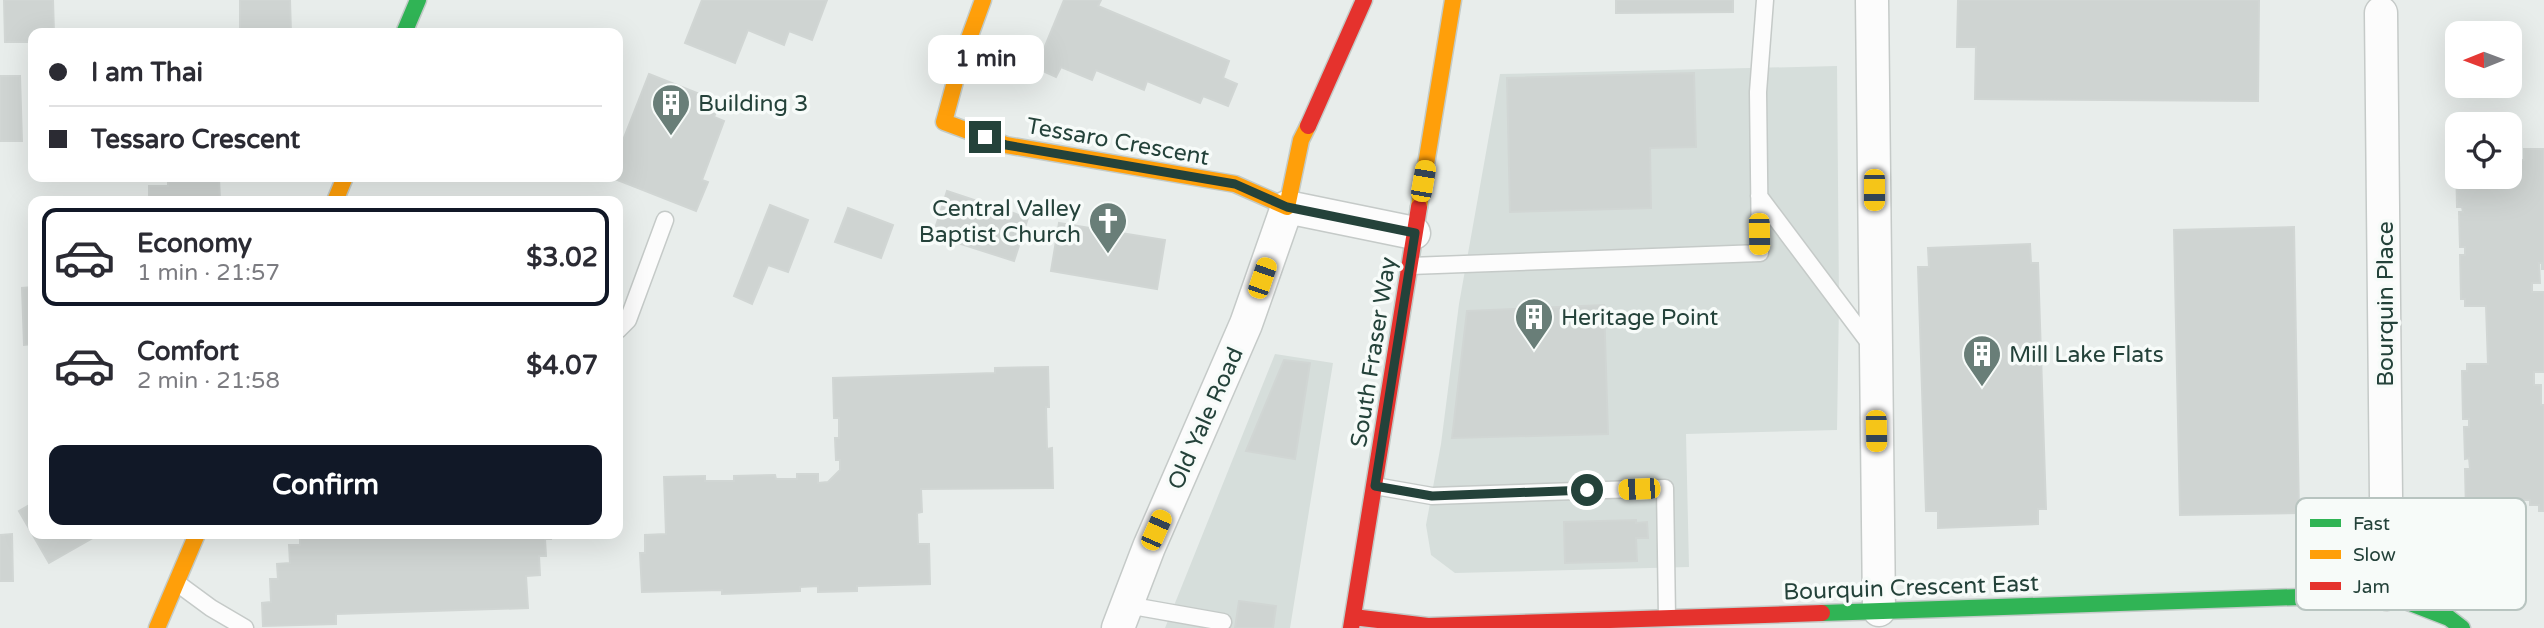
<!DOCTYPE html>
<meta charset="utf-8">
<style>
:root{--surface:#fff;--page:#f7f7f7;--text:#2b2b33;--muted:#7c7c81;--line:#e1e1e2;--accent:#111827}
body{margin:0;font-family:"Varela Round",sans-serif;background:var(--page);color:var(--text);height:100vh;display:flex;flex-direction:column;font-size:26px;white-space:nowrap}
*{box-sizing:border-box;margin:0}
p{font-size:23px;color:var(--muted)}
.icon{flex:none;width:38px;height:38px;fill:none;stroke:currentColor;stroke-width:2;stroke-linecap:round;stroke-linejoin:round}
.map{position:relative;flex:1;overflow:hidden}
.details{position:absolute;left:28px;top:196px;width:595px;height:343px;display:flex;flex-direction:column;background:var(--surface);border-radius:14px;box-shadow:0 7px 28px #0002}
.details>*{flex:none}
.hud{position:absolute;left:28px;top:28px;width:595px;height:154px;border-radius:14px;box-shadow:0 7px 28px #0002;display:grid;align-content:center;height:154px;padding:0 21px;background:var(--surface)}
.needle{width:46px;rotate:269deg}
.controls{position:absolute;left:2445px;top:21px;display:grid;gap:14px}
.controls a{display:grid;place-items:center;width:77px;height:77px;border-radius:14px;background:var(--surface);box-shadow:0 7px 28px #0002;font-size:35px}
.end{position:absolute;width:32px;height:32px;margin:-16px;border:9px solid #24423a;background:#fff;box-shadow:0 0 0 4px #fff}
.from{border-radius:50%}
.bubble{position:absolute;height:49px;border-radius:14px;background:var(--surface);box-shadow:0 7px 28px #0002;font-size:23px;font-weight:700;line-height:49px;text-align:center}
.car{position:absolute;width:21px;height:42px;margin:-21px -10px;border-radius:9px;box-shadow:0 0 5px 2px #0007;background:linear-gradient(#f5c518 24%,#345 0 40%,#f5c518 0 76%,#345 0 86%,#f5c518 0)}
.hud b{display:flex;align-items:center;gap:24px;height:66px;font-size:26px}
.hud b+b{border-top:2px solid var(--line)}
.hud i{width:18px;height:18px;background:var(--text)}
ul{padding:12px 0 0;list-style:none}
li{display:flex;align-items:center;gap:21px;height:98px;margin:0 14px 10px;padding:0 7px;border:4px solid transparent;border-radius:14px}
li div{flex:1}
li b{display:block;font-size:26px}
li em{font-style:normal;font-weight:700}
li.on{border-color:var(--accent)}
li>.icon{width:63px;height:63px;stroke-width:1.5}
.button{display:flex;gap:14px;margin-top:auto;padding:14px 21px}
.button a{flex:1;height:80px;border-radius:14px;background:var(--accent);color:#fff;font-size:28px;font-weight:700;line-height:80px;text-align:center}
.map>svg:first-child{display:block}
.built{fill:#d6dedb}
.building{fill:#cfd4d2;stroke:#d1d6d4;stroke-width:2}
.lines{fill:none;stroke-linecap:round;stroke-linejoin:round}
.lane-casing{stroke:#c5cac8;stroke-width:19}
.street-casing{stroke:#c5cac8;stroke-width:35}
.fast-casing{stroke:#c3cbc8;stroke-width:19}
.slow-casing{stroke:#c3cbc8;stroke-width:19}
.jam-casing{stroke:#c3cbc8;stroke-width:19}
.lane{stroke:#fcfcfc;stroke-width:16}
.street{stroke:#fcfcfc;stroke-width:32}
.fast{stroke:#30b455;stroke-width:16}
.slow{stroke:#ff9f0a;stroke-width:16}
.jam{stroke:#e5322d;stroke-width:16}
.route{stroke:#24423a;stroke-width:9}
.labels{text-anchor:middle;stroke-width:7;stroke-linejoin:round;paint-order:stroke}
.poi-label{font-size:23px;fill:#24423a;stroke:#f7fbf9;text-anchor:start}
.street-label{font-size:23px;fill:#24423a;stroke:#f7fbf9}
.key{fill:#f7fbf9;stroke:#b8c4c0;stroke-width:2}
.key-label{font-size:19px;fill:#24423a}
</style>
<div class="map">
<svg width="2544" height="628" viewBox="0 0 2544 628">
<rect width="100%" height="100%" fill="#e8edeb"/>
<path class="built" d="M1837,66L1839,302L1837,430L1686,434L1689,567L1455,573L1431,555L1426,525L1441,444L1459,304L1500,74Z
M1275,354L1333,363L1290,628H1165Z"/>
<path class="building" d="M4,0H53L54,33H33V42H5Z
M240,0H290L291,33H240Z
M702,0H827L812,40L789,31L784,45L748,30L735,63L685,43Z
M1064,0H1101L1098,6L1229,61L1223,78L1237,84L1228,106L1203,96L1200,103L1147,81L1144,90L1096,70L1092,80L1061,67L1056,77L1036,68Z
M1616,0H1733V12L1616,13Z
M1958,0H2259L2258,101L1975,99L1976,47H1957Z
M1694,73L1696,147L1650,148L1651,208L1510,212L1507,78Z
M649,74L720,102L714,117L724,121L702,180L708,182L696,211L610,177H618V153Z
M0,76H20L22,141H0Z
M2510,149L2511,168L2520,167V160H2524V149H2544V269H2542V263H2539L2540,283H2532V292H2544V372H2534V385H2541V405H2544V511H2539V505H2530V500H2523V515L2471,516V510L2466,511L2465,469H2470L2469,458L2465,459L2464,427H2469V419H2463L2462,371H2467V364H2488L2486,306H2465V299H2461L2460,255H2465V247H2460L2459,212H2463L2462,207H2457L2456,159L2457,177H2510Z
M168,177H219L220,201H149V186H168Z
M947,191L1028,218L1014,261L933,235Z
M770,205L808,220L788,272L768,265L752,304L734,296Z
M848,208L893,225L881,258L835,242Z
M1059,223L1165,240L1157,289L1051,271Z
M2294,227L2299,513L2180,515L2174,230Z
M2030,244L2031,263H2038L2046,509H2038V524L1938,528V511H1926L1918,267H1929L1928,248Z
M33,287V344L24,345L22,288Z
M1604,305L1608,434L1452,438L1467,311Z
M1284,360L1310,363L1295,459L1246,451Z
M1048,367L1049,407H1046L1047,449L1052,448L1053,488L921,489L922,512L917,513L918,544H929L930,584L857,586V591L818,592V586L800,587V591L722,594V590L642,592L640,553H645V535L666,534L664,477L705,476V481H734V476L775,475L776,479H797V474H818V483L828,482L840,470V460H836L835,438H839V418H834L833,378L995,373V368Z
M33,503V534L98,535L49,563L19,511Z
M1636,520V523L1647,522L1648,538H1636L1637,561L1565,563L1564,522Z
M12,534L13,581H0V535Z
M300,534H551V539H545L546,556H539L540,575L526,576L528,608L336,614V624L263,626L262,603L271,602L270,579H278L277,564L290,563L289,545H300Z
M1239,601L1276,606L1273,628H1235Z"/>
<g class="lines">
<defs>
<path id="lane" d="M1759,196L1873,348
M1410,266L1760,253L1758,92L1765,0
M618,330L628,320L665,220
M1375,486L1432,496L1665,488L1667,617
M177,583L211,608L245,628
M1127,605L1223,622"/>
<path id="street" d="M1872,0L1879,610
M2381,13L2387,594
M1118,628L1149,547L1246,324L1287,207L1414,233"/>
<path id="fast" d="M404,33L418,0
M1822,613L2387,594L2449,618L2462,628"/>
<path id="slow" d="M983,0L960,63L944,122L1006,145L1235,184L1287,207L1301,140L1308,126
M335,201L345,177
M1419,207L1453,0
M157,628L197,534"/>
<path id="jam" d="M1308,126L1364,0
M1353,617L1428,626L1822,613
M1351,628L1419,207"/>
</defs>
<use href="#lane" class="lane-casing"/>
<use href="#street" class="street-casing"/>
<use href="#fast" class="fast-casing"/>
<use href="#slow" class="slow-casing"/>
<use href="#jam" class="jam-casing"/>
<use href="#lane" class="lane"/>
<use href="#street" class="street"/>
<use href="#fast" class="fast"/>
<use href="#slow" class="slow"/>
<use href="#jam" class="jam"/>
</g>
<g class="lines">
<path class="route" d="M985,137L1006,145L1235,184L1287,207L1415,233L1375,486L1432,496L1587,490"/>
</g>
<defs>
<symbol id="building-pin" viewBox="-11 -11 22 30"><path d="M0 17L-7.5 6A9.5 9.5 0 1 1 7.5 6Z" fill="#697e78" stroke="#f7fbf9"/><path d="M-4-6H4V6H1V3H-1V6H-4ZM-2.5-4.3h1.7v1.8h-1.7ZM.8-4.3h1.7v1.8H.8ZM-2.5-1h1.7V.8h-1.7ZM.8-1h1.7V.8H.8Z" fill="#fff"/></symbol>
<symbol id="church-pin" viewBox="-11 -11 22 30"><path d="M0 17L-7.5 6A9.5 9.5 0 1 1 7.5 6Z" fill="#697e78" stroke="#f7fbf9"/><path d="M-1.2-6h2.4v3.5h3.3v2.4h-3.3V6h-2.4V-.1h-3.3v-2.4h3.3Z" fill="#fff"/></symbol>
</defs>
<g fill-rule="evenodd">
<use href="#building-pin" x="649" y="81" width="44" height="60"/>
<use href="#church-pin" x="1086" y="199" width="44" height="60"/>
<use href="#building-pin" x="1512" y="295" width="44" height="60"/>
<use href="#building-pin" x="1960" y="332" width="44" height="60"/>
</g>
<g class="labels">
<g class="poi-label">
<text x="698" y="111">Building 3</text>
<text x="1081" y="216" text-anchor="end">Central Valley<tspan x="1081" dy="26">Baptist Church</tspan></text>
<text x="1561" y="325">Heritage Point</text>
<text x="2009" y="362">Mill Lake Flats</text>
</g>
<g class="street-label">
<text transform="translate(1118 141) rotate(10)" y="8">Tessaro Crescent</text>
<text transform="translate(2385 304) rotate(-90)" y="8">Bourquin Place</text>
<text transform="translate(1373 352) rotate(-81)" y="8">South Fraser Way</text>
<text transform="translate(1205 418) rotate(-66)" y="8">Old Yale Road</text>
<text transform="translate(1911 587) rotate(-2)" y="8">Bourquin Crescent East</text>
</g>
</g>
<rect x="2296" y="498" width="230" height="112" rx="10" class="key"/>
<rect x="2310" y="519" width="31" height="8" fill="#30b455"/>
<rect x="2310" y="550" width="31" height="9" fill="#ff9f0a"/>
<rect x="2310" y="582" width="31" height="8" fill="#e5322d"/>
<g class="key-label">
<text x="2353" y="530">Fast</text>
<text x="2353" y="561">Slow</text>
<text x="2353" y="593">Jam</text>
</g>
</svg>
<div class="controls">
<a><svg class="needle" viewBox="-14 -14 28 28"><path d="M0-13l5 13h-10z" fill="#e53935"/><path d="M0 13l5-13h-10z" fill="#7c7c81"/></svg></a>
<a><svg class="icon" aria-label="locate" viewBox="0 0 24 24"><circle cx="12" cy="12" r="6"/><path d="M12 2v4M12 18v4M2 12h4M18 12h4"/></svg></a>
</div>
<i class="end from" style="left:1587px;top:490px"></i>
<i class="end" style="left:985px;top:137px"></i>
<div class="bubble" style="left:928px;top:35px;width:116px">1 min</div>
<i class="car" style="left:1423px;top:181px;rotate:10deg"></i>
<i class="car" style="left:1874px;top:190px;rotate:180deg"></i>
<i class="car" style="left:1759px;top:234px;rotate:179deg"></i>
<i class="car" style="left:1262px;top:278px;rotate:19deg"></i>
<i class="car" style="left:1876px;top:431px;rotate:179deg"></i>
<i class="car" style="left:1639px;top:489px;rotate:268deg"></i>
<i class="car" style="left:1156px;top:530px;rotate:24deg"></i>
<div class="hud">
<b><i class="from"></i>I am Thai</b>
<b><i></i>Tessaro Crescent</b>
</div>
<section class="details">
<ul>
<li class="on"><svg class="icon" aria-label="car" viewBox="0 0 24 24"><path d="M5 17H2v-5l4-1 3-4h7l3 4 3 1v5h-3M9 17h6M6 11h13"/><circle cx="7" cy="17" r="2"/><circle cx="17" cy="17" r="2"/></svg><div><b>Economy</b><p>1 min · 21:57</p></div><em>$3.02</em></li>
<li><svg class="icon" aria-label="car" viewBox="0 0 24 24"><path d="M5 17H2v-5l4-1 3-4h7l3 4 3 1v5h-3M9 17h6M6 11h13"/><circle cx="7" cy="17" r="2"/><circle cx="17" cy="17" r="2"/></svg><div><b>Comfort</b><p>2 min · 21:58</p></div><em>$4.07</em></li>
</ul>
<div class="button"><a>Confirm</a></div>
</section>
</div>
